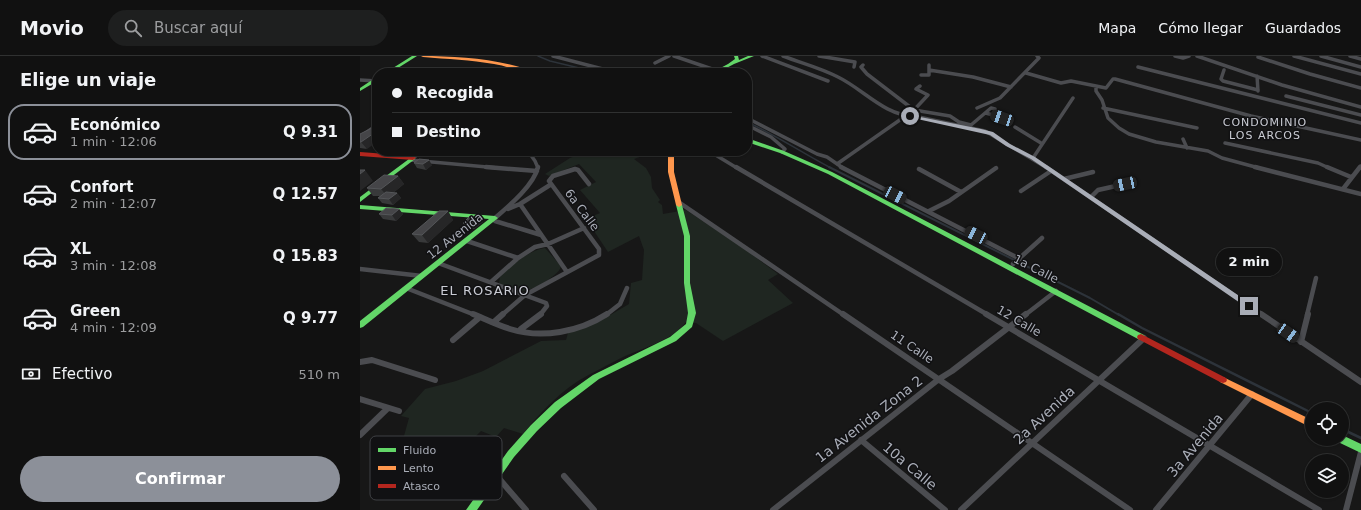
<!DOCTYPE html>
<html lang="es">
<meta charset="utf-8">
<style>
:root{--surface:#111;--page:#1e1f1f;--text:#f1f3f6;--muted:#9c9d9f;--line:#303131;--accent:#8c9099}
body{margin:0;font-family:"DejaVu Sans",sans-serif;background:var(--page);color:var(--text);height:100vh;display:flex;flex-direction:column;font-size:15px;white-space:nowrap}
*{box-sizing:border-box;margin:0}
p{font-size:13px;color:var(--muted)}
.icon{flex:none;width:22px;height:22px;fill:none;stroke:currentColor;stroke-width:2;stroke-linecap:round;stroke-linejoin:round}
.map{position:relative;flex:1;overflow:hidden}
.side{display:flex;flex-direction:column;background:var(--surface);width:360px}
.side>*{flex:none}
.guide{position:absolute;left:12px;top:12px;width:380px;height:88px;border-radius:16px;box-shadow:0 1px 3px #0004,0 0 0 1px var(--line);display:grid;align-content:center;height:88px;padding:0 20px;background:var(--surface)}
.fabs{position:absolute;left:945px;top:346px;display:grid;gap:8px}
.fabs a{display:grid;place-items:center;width:44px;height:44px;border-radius:50%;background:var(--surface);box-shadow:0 1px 3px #0004,0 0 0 1px var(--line);font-size:20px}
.end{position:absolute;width:18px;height:18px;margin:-9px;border:5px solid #a9adb7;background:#111;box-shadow:0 0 0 2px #111}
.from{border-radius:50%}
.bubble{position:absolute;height:28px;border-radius:14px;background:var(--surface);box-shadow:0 1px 3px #0004,0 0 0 1px var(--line);font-size:13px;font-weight:700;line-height:28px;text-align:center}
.car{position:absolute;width:12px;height:24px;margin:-12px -6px;border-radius:5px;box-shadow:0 0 3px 1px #0007;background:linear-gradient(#222 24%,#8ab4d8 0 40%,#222 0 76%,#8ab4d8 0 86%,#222 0)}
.guide b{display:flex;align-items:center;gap:14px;height:38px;font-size:15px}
.guide b+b{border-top:1px solid var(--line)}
.guide i{width:10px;height:10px;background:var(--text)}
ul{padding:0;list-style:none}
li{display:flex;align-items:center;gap:12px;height:56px;margin:0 8px 6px;padding:0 12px;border:2px solid transparent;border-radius:16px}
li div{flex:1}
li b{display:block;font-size:15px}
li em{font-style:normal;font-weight:700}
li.on{border-color:var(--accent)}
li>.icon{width:36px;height:36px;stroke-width:1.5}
h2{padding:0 20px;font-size:18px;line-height:48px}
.pay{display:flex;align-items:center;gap:10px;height:44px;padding:0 20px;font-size:15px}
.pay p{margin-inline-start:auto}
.cta{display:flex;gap:8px;margin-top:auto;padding:8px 20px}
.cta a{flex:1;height:46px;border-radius:24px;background:var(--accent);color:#fff;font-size:16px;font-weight:700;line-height:46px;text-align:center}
header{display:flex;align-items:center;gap:24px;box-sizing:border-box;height:56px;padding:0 20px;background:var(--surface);border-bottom:1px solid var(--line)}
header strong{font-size:19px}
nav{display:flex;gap:22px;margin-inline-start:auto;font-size:14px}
.search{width:280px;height:36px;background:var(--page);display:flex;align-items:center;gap:10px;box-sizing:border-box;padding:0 14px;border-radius:22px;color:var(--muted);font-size:15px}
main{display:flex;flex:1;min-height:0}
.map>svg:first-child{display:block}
.green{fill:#1f2621}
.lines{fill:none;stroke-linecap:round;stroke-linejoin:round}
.stream-far2{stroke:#2d333a;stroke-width:1.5}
.stream-far1{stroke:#2d333a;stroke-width:2}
.stream{stroke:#2d333a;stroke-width:2.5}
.street-far2{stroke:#4b4c50;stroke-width:3.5}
.street-far1{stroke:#4b4c50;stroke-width:4.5}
.street{stroke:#4b4c50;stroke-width:6}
.fast{fill:#63d668;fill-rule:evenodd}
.slow{fill:#ff974d;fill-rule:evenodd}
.jam{fill:#b3261e;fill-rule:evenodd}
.wall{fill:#38393a}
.shaded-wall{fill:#262627}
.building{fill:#454548;stroke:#545659}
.route{fill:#a9adb7}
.labels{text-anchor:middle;stroke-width:3;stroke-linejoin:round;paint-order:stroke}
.far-neighbourhood-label{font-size:11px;letter-spacing:1px;fill:#caccd4;stroke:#111113}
.street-label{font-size:12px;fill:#a9adb7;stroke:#111113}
.neighbourhood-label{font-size:13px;letter-spacing:1px;fill:#caccd4;stroke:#111113}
.near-street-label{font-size:14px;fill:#a9adb7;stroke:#111113}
.key{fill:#111113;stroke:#3f4044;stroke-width:1}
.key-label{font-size:11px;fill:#a9adb7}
</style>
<header>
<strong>Movio</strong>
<div class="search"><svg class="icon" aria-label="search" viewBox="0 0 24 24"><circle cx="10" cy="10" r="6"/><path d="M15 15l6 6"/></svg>Buscar aquí</div>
<nav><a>Mapa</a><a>Cómo llegar</a><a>Guardados</a></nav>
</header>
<main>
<section class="side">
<h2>Elige un viaje</h2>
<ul>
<li class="on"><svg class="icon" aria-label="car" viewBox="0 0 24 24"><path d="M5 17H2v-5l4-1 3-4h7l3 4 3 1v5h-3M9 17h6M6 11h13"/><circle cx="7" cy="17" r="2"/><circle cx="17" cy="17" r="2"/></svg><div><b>Económico</b><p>1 min · 12:06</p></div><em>Q 9.31</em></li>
<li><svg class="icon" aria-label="car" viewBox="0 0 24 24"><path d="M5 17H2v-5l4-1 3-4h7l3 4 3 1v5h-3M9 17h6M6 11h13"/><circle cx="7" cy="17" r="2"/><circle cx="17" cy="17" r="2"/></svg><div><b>Confort</b><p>2 min · 12:07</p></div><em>Q 12.57</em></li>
<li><svg class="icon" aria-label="car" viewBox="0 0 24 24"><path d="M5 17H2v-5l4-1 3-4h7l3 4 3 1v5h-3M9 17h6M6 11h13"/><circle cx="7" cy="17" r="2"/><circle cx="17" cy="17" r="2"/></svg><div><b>XL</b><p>3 min · 12:08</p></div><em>Q 15.83</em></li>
<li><svg class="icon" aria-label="car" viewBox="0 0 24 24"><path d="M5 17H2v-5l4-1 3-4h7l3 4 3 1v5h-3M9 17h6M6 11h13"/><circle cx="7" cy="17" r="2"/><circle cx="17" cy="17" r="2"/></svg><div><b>Green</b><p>4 min · 12:09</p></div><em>Q 9.77</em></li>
</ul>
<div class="pay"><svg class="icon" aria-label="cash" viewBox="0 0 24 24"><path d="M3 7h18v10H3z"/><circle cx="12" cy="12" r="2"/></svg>Efectivo<p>510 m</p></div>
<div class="cta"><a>Confirmar</a></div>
</section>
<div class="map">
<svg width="1001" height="454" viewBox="0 0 1001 454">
<rect width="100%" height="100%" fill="#171717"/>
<path class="green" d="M229,95H284L288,98L274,103L286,112L291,121L292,132L300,144L298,146L302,149L303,158L326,154L382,191L418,218L408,224L433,247L363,285L336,267L326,266C311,286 281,292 259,303C246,310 231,317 218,325C198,338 178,359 163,378L144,372L136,381L121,375L105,391L118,400L110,408L108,414L88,440L78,433L48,423L37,405L49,362L41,360L65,333L96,325L123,315L181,285L206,284L208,277L240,265L269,248L271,227L282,224L284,194L279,180L248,196L226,163L240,157L220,134L236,126L219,108L189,120L185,118L210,102Z
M185,192L201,210C200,219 172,235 163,235C156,235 145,230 139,227L140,221C150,210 169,194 185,192Z"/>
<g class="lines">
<path class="stream-far2" d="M178,0L190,5L240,17
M387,66C416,79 442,97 471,112"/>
<path class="stream-far1" d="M469,111L730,242L759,259"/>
<path class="stream" d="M758,258L782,272L952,357
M982,373L1001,382"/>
<path class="street-far2" d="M193,0L258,17
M314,0L358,15
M402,0L468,25
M423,0C441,7 461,12 478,21C503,33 525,60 554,60L625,75L687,112
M459,0L495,6L494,11
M815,0L823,2L829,0
M837,0L922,29L1001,51
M934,0L1001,18
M961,0L1001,11
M990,0L1001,3
M898,1L950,18L1001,32
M295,7L309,0
M503,9L501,11L507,18L554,54L590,60L599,66L611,69L631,52L635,53
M778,11L1001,67
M32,14L115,16
M569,14L613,21L651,31
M864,14L861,23L863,25L898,34
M666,17L701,27L711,25L746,32L753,23H755L891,60L1001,84
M561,19H569V9
M897,20L898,35
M0,24L17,25
M736,30V35L742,44L748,62L759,72L769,78L796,86L848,95L862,102L899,112
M926,40L1001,59
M617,52L640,42L679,2L677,0
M743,52L837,72
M626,57L642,62
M387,62L457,98L467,101L483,112
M387,69L411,81L425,93L422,96
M655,71L681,87
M0,81L17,69
M823,83L827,92
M865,87L958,107L969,112
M168,95L175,105L178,112
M349,95L377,112
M311,98L318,95
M53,102L62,95
M673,102L713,42
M50,104L138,112
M477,108L554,54L568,39L556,33L560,30
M1000,112L1001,110"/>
<path class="street-far1" d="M126,111L177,115
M178,111C174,129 149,150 135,162V165L181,179
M376,111L628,259
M481,111L660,203
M686,111L903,259
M895,111L1001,138
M967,111L991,121
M559,113L601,136
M704,123L733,116
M983,133L1000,111
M661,135L691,115
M731,141L738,134L774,126
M320,147L484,259
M160,148L207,216
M148,153L160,148L190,129
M569,155L589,145L636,112
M107,185L158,202
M78,207L186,247L187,250L180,259
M653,208L682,182
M0,213L62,220
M131,226L158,202L175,191L188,188L224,172
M46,232L115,259
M142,259L165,239L239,199V193L189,125L193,120L215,113L218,114L229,128
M246,259L260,248L267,232
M665,259L696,235
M947,259L956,222"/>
<path class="street" d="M113,258C125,263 137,269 150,273C182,283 219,276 247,258
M483,258L770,454
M626,258L959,454
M901,258L1001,326
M134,266L143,258
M161,273L181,258
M93,284L120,261
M941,286L948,258
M0,306L12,304L75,324
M0,343L39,355
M0,379L28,352
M501,384L585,454
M136,419L166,454
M204,420L234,454
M413,454L579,323L592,315L666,258
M601,454L784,282
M796,454L892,338
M986,454L1001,396"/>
<path class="fast" d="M52,0H57L30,17H25Z
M374,0H378L379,4L388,0H394L374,8L357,17H351L368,8L375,3Z
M15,22H17V25L0,35V32Z
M387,82L424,95L472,116L784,279L785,281L784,283L781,284L778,283L468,118L420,97L387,86Z
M53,100L55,101V103L26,125H22V123Z
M16,129L19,131L18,132L0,146V141Z
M319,147L322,149L330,180V227L336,257L332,271L316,285L239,323L201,352L177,375L154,401L117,454H106L148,395L171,369L195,346L233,319L310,281L326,268L328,257L324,227V180L316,149Z
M0,149L135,160L138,162L3,271L0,272V265L129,163L0,153Z
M982,379L1001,388V397L978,386L977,383H982Z"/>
<path class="slow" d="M61,0C93,0 125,2 156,10C163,12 171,13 176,17C163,17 147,10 134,8C111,4 87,3 63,1Z
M308,95H314V116L322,149L319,151L316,149L308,116Z
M863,321L952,364V372L860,326L859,324L860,322Z"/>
<path class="jam" d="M0,96L53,100L56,102L53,104L0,100Z
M781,278L866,322L867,324L866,326L863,327L860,326L778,283L777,281L778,279Z"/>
</g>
<path class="wall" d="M0,78L7,93L0,92Z
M40,95H54L50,98H42Z
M54,107L72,109L66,114L57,112Z
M38,120L44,128L33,137H37L41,142L33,149L22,147L18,142L20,140H13L7,132Z
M39,153L43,158L36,165L23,163L19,158Z
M88,155L93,164L68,187L59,186L52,178Z
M123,166L114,173L107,172L103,167Z"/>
<path class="shaded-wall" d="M17,75V86L7,93L1,86Z
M47,95H54L50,98Z
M69,104L72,109L66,114L63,108Z
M5,114L13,125L0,135V118Z
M38,120L44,128L28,141L21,133Z
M37,137L41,142L33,149L29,143Z
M39,153L43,158L36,165L32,159Z
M88,155L93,164L68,187L62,179Z
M119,161L123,166L114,173L110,168Z"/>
<path class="building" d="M12,72H17V75L1,86H0V78Z
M59,103L69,104L63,108L54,107Z
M0,114H5L0,118Z
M24,119L38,120L21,133L7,132Z
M26,136L37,137L29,143L18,142Z
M26,152L39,153L32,159L19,158Z
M79,155H88L62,179L52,178Z
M110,160L119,161L110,168L103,167Z"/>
<path class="route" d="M550,59L621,73L633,76L650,88L675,101L891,248V251H886L671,103L646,90L630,79L548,61Z"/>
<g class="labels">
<g class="far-neighbourhood-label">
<text x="905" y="70">CONDOMINIO<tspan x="905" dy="13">LOS ARCOS</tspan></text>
</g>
<g class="street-label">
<text transform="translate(222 154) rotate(53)" y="4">6a Calle</text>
<text transform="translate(95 180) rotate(-38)" y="4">12 Avenida</text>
<text transform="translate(676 213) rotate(27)" y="4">1a Calle</text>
<text transform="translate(659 265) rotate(30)" y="4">12 Calle</text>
<text transform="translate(552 291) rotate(34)" y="4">11 Calle</text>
</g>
<g class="neighbourhood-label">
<text x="125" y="239">EL ROSARIO</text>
</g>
<g class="near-street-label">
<text transform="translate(684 359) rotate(-43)" y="5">2a Avenida</text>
<text transform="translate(509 363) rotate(-38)" y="5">1a Avenida Zona 2</text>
<text transform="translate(835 389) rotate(-50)" y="5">3a Avenida</text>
<text transform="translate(550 410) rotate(40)" y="5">10a Calle</text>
</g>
</g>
<rect x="10" y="380" width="132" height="64" rx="6" class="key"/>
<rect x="18" y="392" width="18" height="4" fill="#63d668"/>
<rect x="18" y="410" width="18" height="4" fill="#ff974d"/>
<rect x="18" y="428" width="18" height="4" fill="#b3261e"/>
<g class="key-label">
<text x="43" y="398">Fluido</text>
<text x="43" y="416">Lento</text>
<text x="43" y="434">Atasco</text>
</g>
</svg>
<div class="fabs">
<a><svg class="icon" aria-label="locate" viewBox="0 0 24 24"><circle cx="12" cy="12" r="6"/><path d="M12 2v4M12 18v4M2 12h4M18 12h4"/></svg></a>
<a><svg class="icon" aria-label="layers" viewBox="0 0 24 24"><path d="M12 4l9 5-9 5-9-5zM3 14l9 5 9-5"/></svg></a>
</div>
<i class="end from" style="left:550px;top:60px"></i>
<i class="end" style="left:889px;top:250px"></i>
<div class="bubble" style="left:856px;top:192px;width:66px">2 min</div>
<i class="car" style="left:642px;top:62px;rotate:289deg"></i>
<i class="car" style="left:765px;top:128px;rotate:258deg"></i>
<i class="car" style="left:535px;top:139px;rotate:117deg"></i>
<i class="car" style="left:616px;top:179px;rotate:297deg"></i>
<i class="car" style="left:928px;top:277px;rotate:125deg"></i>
<div class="guide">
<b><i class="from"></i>Recogida</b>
<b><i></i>Destino</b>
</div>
</div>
</main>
